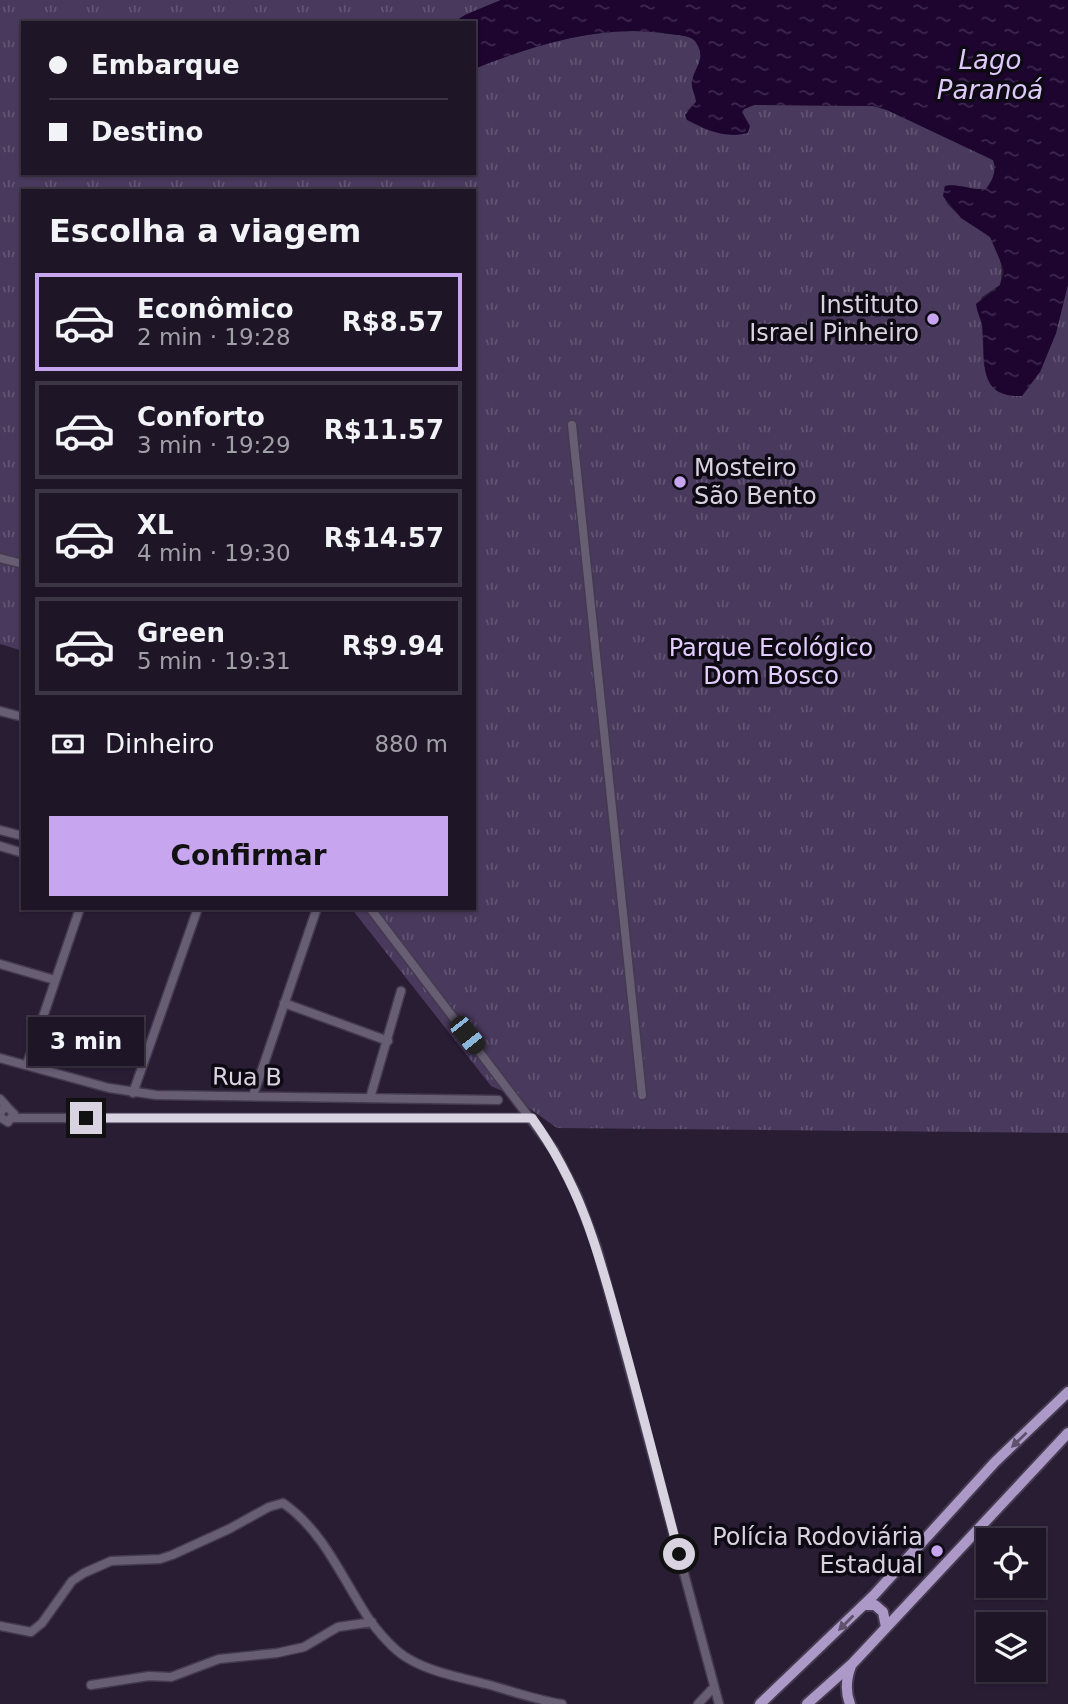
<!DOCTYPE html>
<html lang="pt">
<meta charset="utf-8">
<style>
:root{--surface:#1e1626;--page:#261f2e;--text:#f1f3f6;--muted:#a19fa7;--line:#3c3543;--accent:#c7a6ef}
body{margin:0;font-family:"DejaVu Sans",sans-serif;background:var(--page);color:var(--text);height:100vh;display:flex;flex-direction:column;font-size:26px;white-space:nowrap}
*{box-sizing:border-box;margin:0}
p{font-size:23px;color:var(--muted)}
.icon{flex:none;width:38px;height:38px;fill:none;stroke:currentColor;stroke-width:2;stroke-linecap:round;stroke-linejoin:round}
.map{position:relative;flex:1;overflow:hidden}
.side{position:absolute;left:21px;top:189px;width:455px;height:721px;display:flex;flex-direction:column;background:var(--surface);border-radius:0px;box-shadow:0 2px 5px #0004,0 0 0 2px var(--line)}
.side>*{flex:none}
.hud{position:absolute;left:21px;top:21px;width:455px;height:154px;border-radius:0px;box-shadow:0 2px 5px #0004,0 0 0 2px var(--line);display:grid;align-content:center;height:154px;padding:0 28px;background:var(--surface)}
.fabs{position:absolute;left:976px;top:1528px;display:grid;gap:14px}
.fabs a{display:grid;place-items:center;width:70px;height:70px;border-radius:0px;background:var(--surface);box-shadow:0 2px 5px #0004,0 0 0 2px var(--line);font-size:35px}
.end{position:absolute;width:32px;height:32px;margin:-16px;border:9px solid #d8d2e1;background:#111;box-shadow:0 0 0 4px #111}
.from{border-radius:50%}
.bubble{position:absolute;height:49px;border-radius:0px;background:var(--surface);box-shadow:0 2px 5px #0004,0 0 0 2px var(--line);font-size:23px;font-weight:700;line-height:49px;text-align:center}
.car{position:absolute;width:21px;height:42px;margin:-21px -10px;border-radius:9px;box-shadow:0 0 5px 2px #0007;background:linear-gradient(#222 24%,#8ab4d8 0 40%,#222 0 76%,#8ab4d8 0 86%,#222 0)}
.hud b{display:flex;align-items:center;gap:24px;height:66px;font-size:26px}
.hud b+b{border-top:2px solid var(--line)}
.hud i{width:18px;height:18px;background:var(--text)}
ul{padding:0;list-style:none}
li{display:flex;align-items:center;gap:21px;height:98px;margin:0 14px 10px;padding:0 14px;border:4px solid var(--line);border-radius:0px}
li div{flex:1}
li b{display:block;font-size:26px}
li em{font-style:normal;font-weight:700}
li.current{border-color:var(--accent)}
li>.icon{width:63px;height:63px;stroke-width:1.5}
h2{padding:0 28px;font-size:32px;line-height:84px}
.pay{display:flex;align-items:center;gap:18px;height:77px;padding:0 28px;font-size:26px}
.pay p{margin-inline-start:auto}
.button{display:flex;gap:14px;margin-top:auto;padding:14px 28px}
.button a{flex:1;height:80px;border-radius:0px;background:var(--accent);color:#111;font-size:28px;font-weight:700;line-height:80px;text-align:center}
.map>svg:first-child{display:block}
.park{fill:url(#park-tufts)}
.water{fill:url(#water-ripples)}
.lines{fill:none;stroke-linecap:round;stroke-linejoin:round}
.minor-casing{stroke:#443a4f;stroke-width:11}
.major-casing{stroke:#443a4f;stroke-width:14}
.minor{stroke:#685e74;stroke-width:8}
.major{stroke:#ad99c7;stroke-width:10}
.oneway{fill:#5e526d}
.route{stroke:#d8d2e1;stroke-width:9}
.poi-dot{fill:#c7a6ef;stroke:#0e0a13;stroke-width:2.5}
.labels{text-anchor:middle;stroke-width:7;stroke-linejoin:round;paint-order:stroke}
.poi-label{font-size:24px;fill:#d8d2e1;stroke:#0e0a13;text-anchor:end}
.park-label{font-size:24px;fill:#e2cdfd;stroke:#0e0a13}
.street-label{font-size:24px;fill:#d8d2e1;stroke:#0e0a13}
.water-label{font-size:26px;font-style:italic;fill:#ddc9f8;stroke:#0e0a13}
</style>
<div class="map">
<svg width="1068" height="1704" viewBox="0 0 1068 1704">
<defs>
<pattern id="park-tufts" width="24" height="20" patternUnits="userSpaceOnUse" patternTransform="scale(1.75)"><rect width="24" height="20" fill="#49395c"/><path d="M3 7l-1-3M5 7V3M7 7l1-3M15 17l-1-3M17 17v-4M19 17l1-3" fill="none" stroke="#625573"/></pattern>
<pattern id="water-ripples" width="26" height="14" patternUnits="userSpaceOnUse" patternTransform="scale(1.75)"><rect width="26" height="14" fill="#1d0530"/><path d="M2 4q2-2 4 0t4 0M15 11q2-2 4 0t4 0" fill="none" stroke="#3d294e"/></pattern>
</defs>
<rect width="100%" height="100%" fill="#281d33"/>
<path class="park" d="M0,0H501L465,15L453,23H23V173H474V69C534,44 605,23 669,34C677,35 690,35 695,41C708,59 694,67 692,82C691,89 696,95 696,102L687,111L744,119L742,112L744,109L754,105L873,106L887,110L993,160C997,171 993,180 986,189C972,191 958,183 945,186C936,212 980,221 990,237C1000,251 1004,269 1000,285L982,297L977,310L982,324L984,366L1040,372L1056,333L1068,284V1133L557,1128L509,1094L491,1086L351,908H474V191H23V651L0,644Z"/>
<path class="water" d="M501,0H1068V284L1056,333L1040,372L1022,396C974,398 987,356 982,325C981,318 977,312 976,304L1000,285L1004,272L1002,265L990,237L961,218L943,196L945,186C958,183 972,191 986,189C993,180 997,170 993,160L887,110L873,106L754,105L744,109L742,112L750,126L748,133C726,139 706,130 687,120L685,115L696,102C696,95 691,89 692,82C694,67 708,58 695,41C690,35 677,35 669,34C605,23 534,45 474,69V23H453L465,15Z"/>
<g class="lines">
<defs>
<path id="minor" d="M572,425L642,1095
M0,558L23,564
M0,711L23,717
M0,830L23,836
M0,846L23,853
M370,908L554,1150L577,1195L597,1248L719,1704
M0,964L55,980
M284,1003L388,1041
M0,1058L109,1088L156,1095L498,1100
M27,1064L80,908
M133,1093L198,908
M253,1096L317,908
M370,1098L401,991
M0,1099L8,1108
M0,1113L4,1108H8L14,1114L8,1122L0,1117
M14,1118H532
M0,1626L31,1632L42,1623L72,1581L84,1573L111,1561L160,1559L172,1555L229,1529L269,1507L283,1503C325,1532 343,1581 371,1622C381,1635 394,1651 409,1659C433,1673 463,1678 490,1685C514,1692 537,1700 562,1704
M91,1685L149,1676L171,1677L219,1659L277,1653L304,1647L338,1627L372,1622
M698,1704L714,1687"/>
<path id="major" d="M864,1605H875L883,1612L886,1627
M760,1704L874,1595L995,1462L1068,1392
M807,1704L853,1663L1068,1433
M850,1704C845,1691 846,1679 851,1666"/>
</defs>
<use href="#minor" class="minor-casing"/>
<use href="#major" class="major-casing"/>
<use href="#minor" class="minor"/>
<use href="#major" class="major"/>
</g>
<defs><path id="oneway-solid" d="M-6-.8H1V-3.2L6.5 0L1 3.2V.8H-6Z" transform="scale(1.75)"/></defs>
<g class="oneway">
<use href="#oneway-solid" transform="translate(1019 1440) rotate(136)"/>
<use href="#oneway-solid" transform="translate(846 1623) rotate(135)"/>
</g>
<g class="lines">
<path class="route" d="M86,1118H532C583,1189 599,1255 622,1338C642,1410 660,1482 679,1554"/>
</g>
<g class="poi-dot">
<circle cx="933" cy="319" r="7"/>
<circle cx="680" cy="482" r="7"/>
<circle cx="937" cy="1551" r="7"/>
</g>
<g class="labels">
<g class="poi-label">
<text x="919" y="313">Instituto<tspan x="919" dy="28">Israel Pinheiro</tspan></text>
<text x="694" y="476" text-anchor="start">Mosteiro<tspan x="694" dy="28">São Bento</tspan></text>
<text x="923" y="1545">Polícia Rodoviária<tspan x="923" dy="28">Estadual</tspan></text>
</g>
<g class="park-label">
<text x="771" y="656">Parque Ecológico<tspan x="771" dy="28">Dom Bosco</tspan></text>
</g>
<g class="street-label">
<text transform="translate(247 1077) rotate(1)" y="8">Rua B</text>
</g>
<g class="water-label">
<text x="990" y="69">Lago<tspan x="990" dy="30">Paranoá</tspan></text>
</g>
</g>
</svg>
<div class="fabs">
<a><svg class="icon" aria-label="locate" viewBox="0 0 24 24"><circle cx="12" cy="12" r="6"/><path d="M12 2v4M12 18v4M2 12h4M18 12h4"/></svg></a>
<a><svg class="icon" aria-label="layers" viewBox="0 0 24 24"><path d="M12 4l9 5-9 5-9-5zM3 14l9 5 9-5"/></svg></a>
</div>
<i class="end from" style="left:679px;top:1554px"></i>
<i class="end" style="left:86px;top:1118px"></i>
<div class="bubble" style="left:28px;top:1017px;width:116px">3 min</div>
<i class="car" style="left:467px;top:1035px;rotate:142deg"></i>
<div class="hud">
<b><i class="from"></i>Embarque</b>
<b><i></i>Destino</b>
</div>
<section class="side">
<h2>Escolha a viagem</h2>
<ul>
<li class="current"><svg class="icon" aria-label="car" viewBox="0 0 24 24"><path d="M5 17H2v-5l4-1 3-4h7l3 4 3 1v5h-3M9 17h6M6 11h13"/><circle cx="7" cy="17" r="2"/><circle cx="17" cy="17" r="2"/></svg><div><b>Econômico</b><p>2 min · 19:28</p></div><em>R$8.57</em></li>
<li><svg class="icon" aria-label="car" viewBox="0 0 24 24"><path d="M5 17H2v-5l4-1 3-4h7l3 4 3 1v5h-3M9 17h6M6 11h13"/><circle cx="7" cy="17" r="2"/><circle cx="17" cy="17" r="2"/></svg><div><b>Conforto</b><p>3 min · 19:29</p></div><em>R$11.57</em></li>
<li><svg class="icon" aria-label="car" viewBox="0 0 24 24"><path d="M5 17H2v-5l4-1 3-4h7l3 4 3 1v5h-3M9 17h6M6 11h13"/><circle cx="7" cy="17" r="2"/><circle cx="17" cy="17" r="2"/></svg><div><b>XL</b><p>4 min · 19:30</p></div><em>R$14.57</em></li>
<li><svg class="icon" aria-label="car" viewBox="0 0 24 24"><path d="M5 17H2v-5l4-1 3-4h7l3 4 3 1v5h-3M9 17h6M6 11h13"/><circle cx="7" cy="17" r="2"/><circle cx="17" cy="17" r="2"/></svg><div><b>Green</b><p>5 min · 19:31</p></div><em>R$9.94</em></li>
</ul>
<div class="pay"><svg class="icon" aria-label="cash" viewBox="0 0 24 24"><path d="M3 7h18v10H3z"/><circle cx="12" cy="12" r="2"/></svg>Dinheiro<p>880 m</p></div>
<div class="button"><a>Confirmar</a></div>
</section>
</div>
